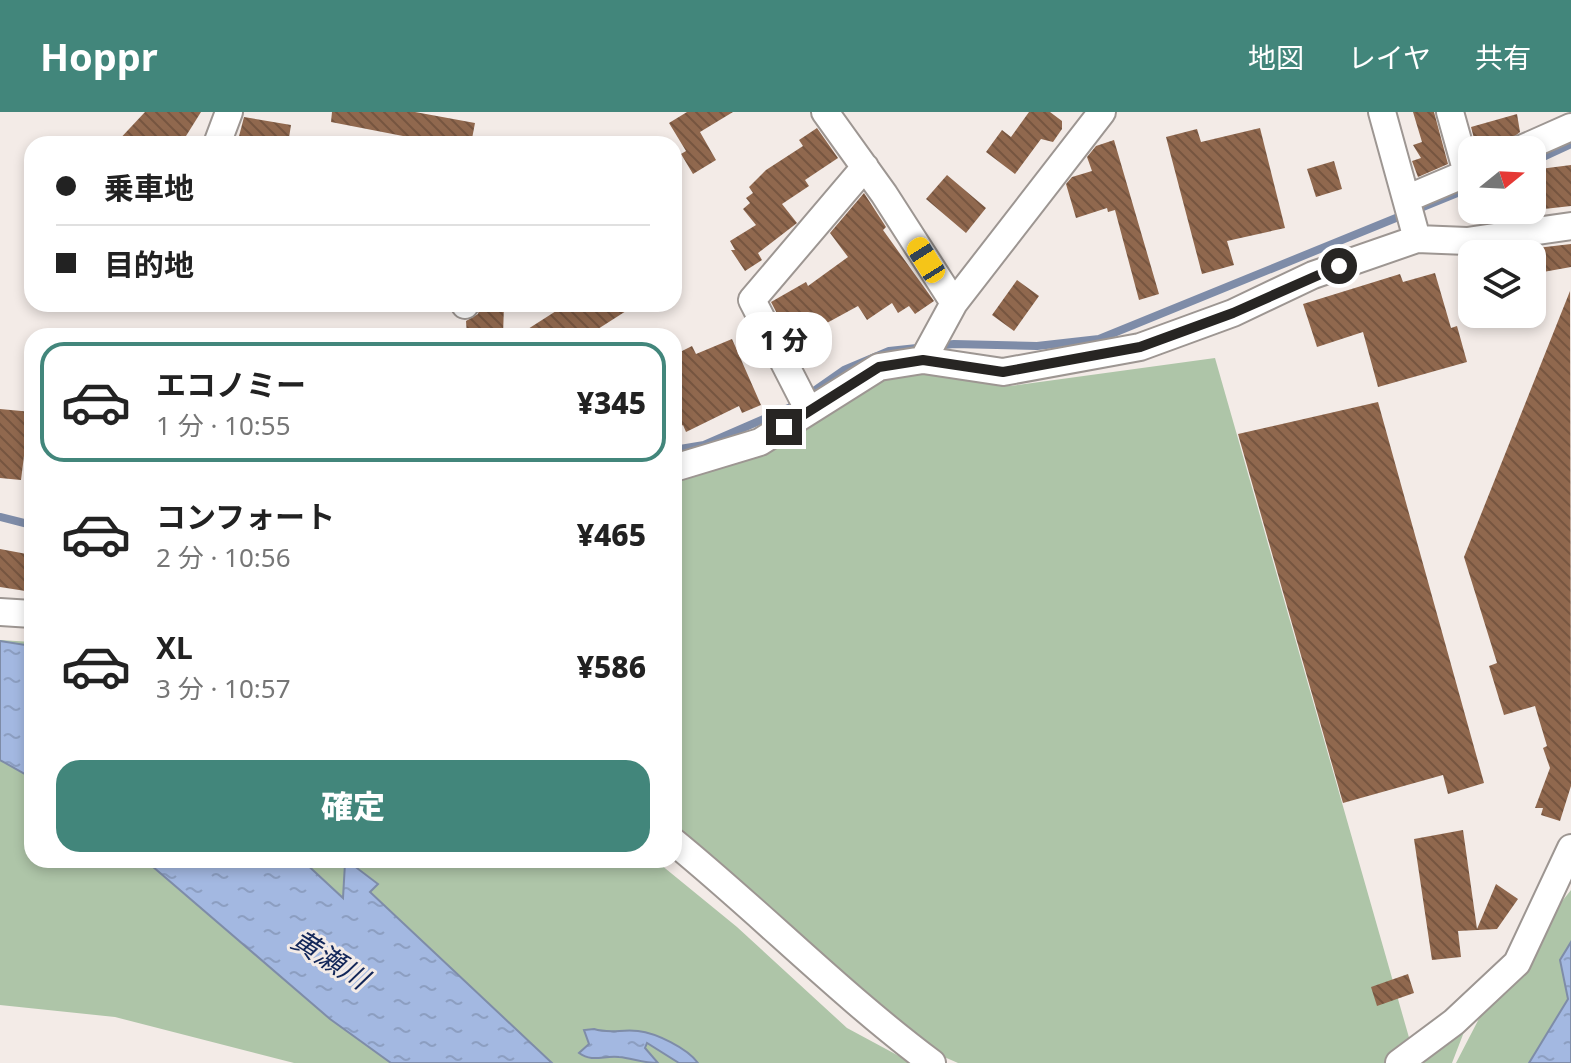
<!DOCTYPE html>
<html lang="ja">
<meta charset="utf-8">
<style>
:root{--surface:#fff;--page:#f2f2f2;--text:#222;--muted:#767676;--line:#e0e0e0;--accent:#42867b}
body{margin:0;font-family:"Noto Sans","Noto Sans JP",sans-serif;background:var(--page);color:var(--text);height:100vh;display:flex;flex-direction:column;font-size:30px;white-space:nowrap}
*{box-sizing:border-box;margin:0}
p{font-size:26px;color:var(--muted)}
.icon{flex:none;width:44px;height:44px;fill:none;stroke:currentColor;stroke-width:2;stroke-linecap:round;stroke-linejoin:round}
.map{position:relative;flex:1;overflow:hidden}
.panel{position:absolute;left:24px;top:216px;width:658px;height:540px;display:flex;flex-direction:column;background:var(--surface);border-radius:24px;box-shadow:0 4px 12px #0003}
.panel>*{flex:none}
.banner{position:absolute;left:24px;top:24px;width:658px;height:176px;border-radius:24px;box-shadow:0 4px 12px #0003;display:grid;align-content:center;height:176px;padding:0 32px;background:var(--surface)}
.needle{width:52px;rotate:72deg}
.fabs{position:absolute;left:1458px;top:24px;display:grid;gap:16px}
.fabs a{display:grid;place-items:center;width:88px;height:88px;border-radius:16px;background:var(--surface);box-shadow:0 4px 12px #0003;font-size:40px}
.end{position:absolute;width:36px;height:36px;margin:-18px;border:10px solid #272523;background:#fff;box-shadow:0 0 0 4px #fff}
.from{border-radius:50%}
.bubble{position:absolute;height:56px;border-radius:24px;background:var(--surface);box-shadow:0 4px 12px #0003;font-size:26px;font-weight:800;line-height:56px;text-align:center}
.car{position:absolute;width:24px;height:48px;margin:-24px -12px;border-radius:10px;box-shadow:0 0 6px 2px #0007;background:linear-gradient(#f5c518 24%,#345 0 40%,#f5c518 0 76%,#345 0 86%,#f5c518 0)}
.banner b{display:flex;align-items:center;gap:28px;height:76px;font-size:30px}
.banner b+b{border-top:2px solid var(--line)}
.banner i{width:20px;height:20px;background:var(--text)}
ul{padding:14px 0 0;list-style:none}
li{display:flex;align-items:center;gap:24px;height:120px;margin:0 16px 12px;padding:0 16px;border:4px solid transparent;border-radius:24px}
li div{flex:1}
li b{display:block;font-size:30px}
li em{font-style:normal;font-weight:800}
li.current{border-color:var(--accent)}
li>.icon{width:72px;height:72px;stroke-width:1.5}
.cta{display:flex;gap:16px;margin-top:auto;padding:16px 32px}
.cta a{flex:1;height:92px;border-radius:24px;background:var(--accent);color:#fff;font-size:32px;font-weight:800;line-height:92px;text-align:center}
header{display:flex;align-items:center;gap:48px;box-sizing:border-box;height:112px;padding:0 40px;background:var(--accent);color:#fff}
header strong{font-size:38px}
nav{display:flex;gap:44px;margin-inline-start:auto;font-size:28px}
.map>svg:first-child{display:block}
.green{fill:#aec5a8}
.water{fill:url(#water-ripples);stroke:#7e8ca8;stroke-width:2}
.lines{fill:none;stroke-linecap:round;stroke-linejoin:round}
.stream{stroke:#7e8ca8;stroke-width:8}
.building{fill:url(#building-back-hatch)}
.minor-casing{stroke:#9d9692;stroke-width:30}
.minor{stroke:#fff;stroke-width:26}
.route{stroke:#272523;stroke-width:10}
.labels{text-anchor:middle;stroke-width:6;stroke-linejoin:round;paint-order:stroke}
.water-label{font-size:28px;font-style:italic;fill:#132759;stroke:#f3ebe7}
</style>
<header>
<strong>Hoppr</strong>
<nav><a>地図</a><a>レイヤ</a><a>共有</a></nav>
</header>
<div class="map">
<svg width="1571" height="951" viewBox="0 0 1571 951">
<defs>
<pattern id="water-ripples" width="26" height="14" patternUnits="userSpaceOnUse" patternTransform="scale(2)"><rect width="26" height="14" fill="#a3b8e1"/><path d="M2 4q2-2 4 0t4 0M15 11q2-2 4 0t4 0" fill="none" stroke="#8c9ec1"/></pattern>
<pattern id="building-back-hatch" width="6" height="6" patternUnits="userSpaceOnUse" patternTransform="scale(2)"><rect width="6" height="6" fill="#90684e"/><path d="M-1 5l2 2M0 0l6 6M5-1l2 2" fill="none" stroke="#765540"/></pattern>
</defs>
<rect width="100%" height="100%" fill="#f3ebe7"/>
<path class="green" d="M1215,246L1412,936L1469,907L1452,951H958L896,924L674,731V363L713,359L892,253L1010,274Z
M0,528L32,530V748H655L737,815L847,916L912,951H294L115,905L0,893Z
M1571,778V951H1456L1499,868Z"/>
<path class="water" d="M0,529L32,534V666L0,648Z
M145,748H302L343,786L345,751L349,750L378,772L370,780L552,951H391L330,907Z
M1571,830V951H1529L1568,887L1560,848Z
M594,917C610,922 622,917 638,919C656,921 687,936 698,951H679L647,931L645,936L658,951C642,951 632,946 619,945C604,943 593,951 579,941L589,932L584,918Z"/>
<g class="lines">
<path class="stream" d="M1532,50L1571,32
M674,338L704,333L791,295L844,258L889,239L954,232L1037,234L1099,227L1472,75
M0,405L32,413"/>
</g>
<path class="building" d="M145,0H201L181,32H115Z
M332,0H415L475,11L471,32H444L331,10Z
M687,0H733L700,20L716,48L693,62L681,42L686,39L669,11Z
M1029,0H1050L1062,9V17L1053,30L1041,27L1015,62L986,40L1002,18L1011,25Z
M1413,0H1434L1448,52L1418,65L1412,49L1421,46L1413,33L1422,30Z
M1517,2L1520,20L1504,33L1477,38L1471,15Z
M244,5L291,13L288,32H237Z
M817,16L838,46L805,68L809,74L782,92L797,111L758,141L762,148L745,159L731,138H735L730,129L756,113L743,97L750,91L746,86L753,81L749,75L766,58L803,34L799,28Z
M1260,16L1285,116L1227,129L1234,153L1202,162L1166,25L1197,17L1201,30Z
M1114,28L1159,182L1139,188L1115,98L1108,100L1107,96L1076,106L1066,72L1072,65L1092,59L1087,45L1096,34Z
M1334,49L1342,77L1316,85L1307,57Z
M1571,53V94L1535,98V103L1504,108L1502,98H1532V58Z
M947,63L986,96L966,121L926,87Z
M864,81L886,115L883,118L934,189L915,202L909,194L898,201L892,191L867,208L858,194L792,230L771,190L806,170L808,174L848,145L830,121Z
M1571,132V155L1532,162V142H1510V139Z
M1435,161L1451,216L1457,214L1467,250L1378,275L1363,220L1317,235L1303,192L1400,162L1403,170Z
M1017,168L1039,184L1014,219L992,203Z
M1570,179L1571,674L1560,709L1541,703L1543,696H1535L1550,656L1543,636L1547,634L1535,594L1504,603L1489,554L1497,551L1464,445Z
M481,192H504L503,224H467L466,209L478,202Z
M567,192H637L587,224H517Z
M732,227L761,293L742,301L739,294L686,320L683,313L674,319V243L692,234L696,242Z
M1378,290L1484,671L1448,682L1443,663L1343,691L1238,322Z
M0,297L32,300V344H24L21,368L0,366Z
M0,437L32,443V480L0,475Z
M1463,718L1477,817L1496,772L1518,787L1497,817L1458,819L1461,845L1432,848L1414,727Z
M1408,862L1414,881L1377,894L1371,875Z"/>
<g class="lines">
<defs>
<path id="minor" d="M825,0L884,82L954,191
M1382,0L1406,87L1472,59
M1450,0L1467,61
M217,32L229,0
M1519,38L1571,15
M1417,127L1467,129L1571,114
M465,192V193
M923,248L1003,260L1140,235L1233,201L1313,163L1417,127L1406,87
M809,299L752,188L865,55
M674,356L760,330L879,255L923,248L954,191L1102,0
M0,500L32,502
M674,730C762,802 841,883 932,951
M1399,951L1454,910L1517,851L1571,736"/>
</defs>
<use href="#minor" class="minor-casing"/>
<use href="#minor" class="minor"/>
</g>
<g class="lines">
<path class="route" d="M784,315L879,255L923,248L1003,260L1140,235L1233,201L1339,154"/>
</g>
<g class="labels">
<g class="water-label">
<text transform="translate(330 847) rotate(32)" y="10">黄瀬川</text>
</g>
</g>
</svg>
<div class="fabs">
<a><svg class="needle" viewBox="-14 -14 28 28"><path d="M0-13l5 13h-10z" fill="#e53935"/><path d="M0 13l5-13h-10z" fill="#767676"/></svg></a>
<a><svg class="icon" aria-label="layers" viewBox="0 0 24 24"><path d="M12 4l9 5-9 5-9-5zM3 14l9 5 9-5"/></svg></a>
</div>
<i class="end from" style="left:1339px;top:154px"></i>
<i class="end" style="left:784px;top:315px"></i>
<div class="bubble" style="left:736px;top:200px;width:96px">1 分</div>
<i class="car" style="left:926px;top:148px;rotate:328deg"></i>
<div class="banner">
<b><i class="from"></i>乗車地</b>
<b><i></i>目的地</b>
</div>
<section class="panel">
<ul>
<li class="current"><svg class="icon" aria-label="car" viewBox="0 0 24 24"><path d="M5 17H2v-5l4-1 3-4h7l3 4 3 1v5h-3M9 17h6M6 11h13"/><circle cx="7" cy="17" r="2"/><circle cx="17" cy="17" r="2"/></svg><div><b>エコノミー</b><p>1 分 · 10:55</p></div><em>¥345</em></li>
<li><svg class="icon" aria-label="car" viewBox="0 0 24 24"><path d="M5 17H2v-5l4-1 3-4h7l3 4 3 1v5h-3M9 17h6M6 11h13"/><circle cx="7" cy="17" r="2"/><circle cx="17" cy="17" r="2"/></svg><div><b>コンフォート</b><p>2 分 · 10:56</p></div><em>¥465</em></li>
<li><svg class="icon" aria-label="car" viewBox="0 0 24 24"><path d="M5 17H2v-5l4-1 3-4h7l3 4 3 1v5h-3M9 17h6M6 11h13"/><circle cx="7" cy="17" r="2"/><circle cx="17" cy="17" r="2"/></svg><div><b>XL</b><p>3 分 · 10:57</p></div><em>¥586</em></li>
</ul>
<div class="cta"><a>確定</a></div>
</section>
</div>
